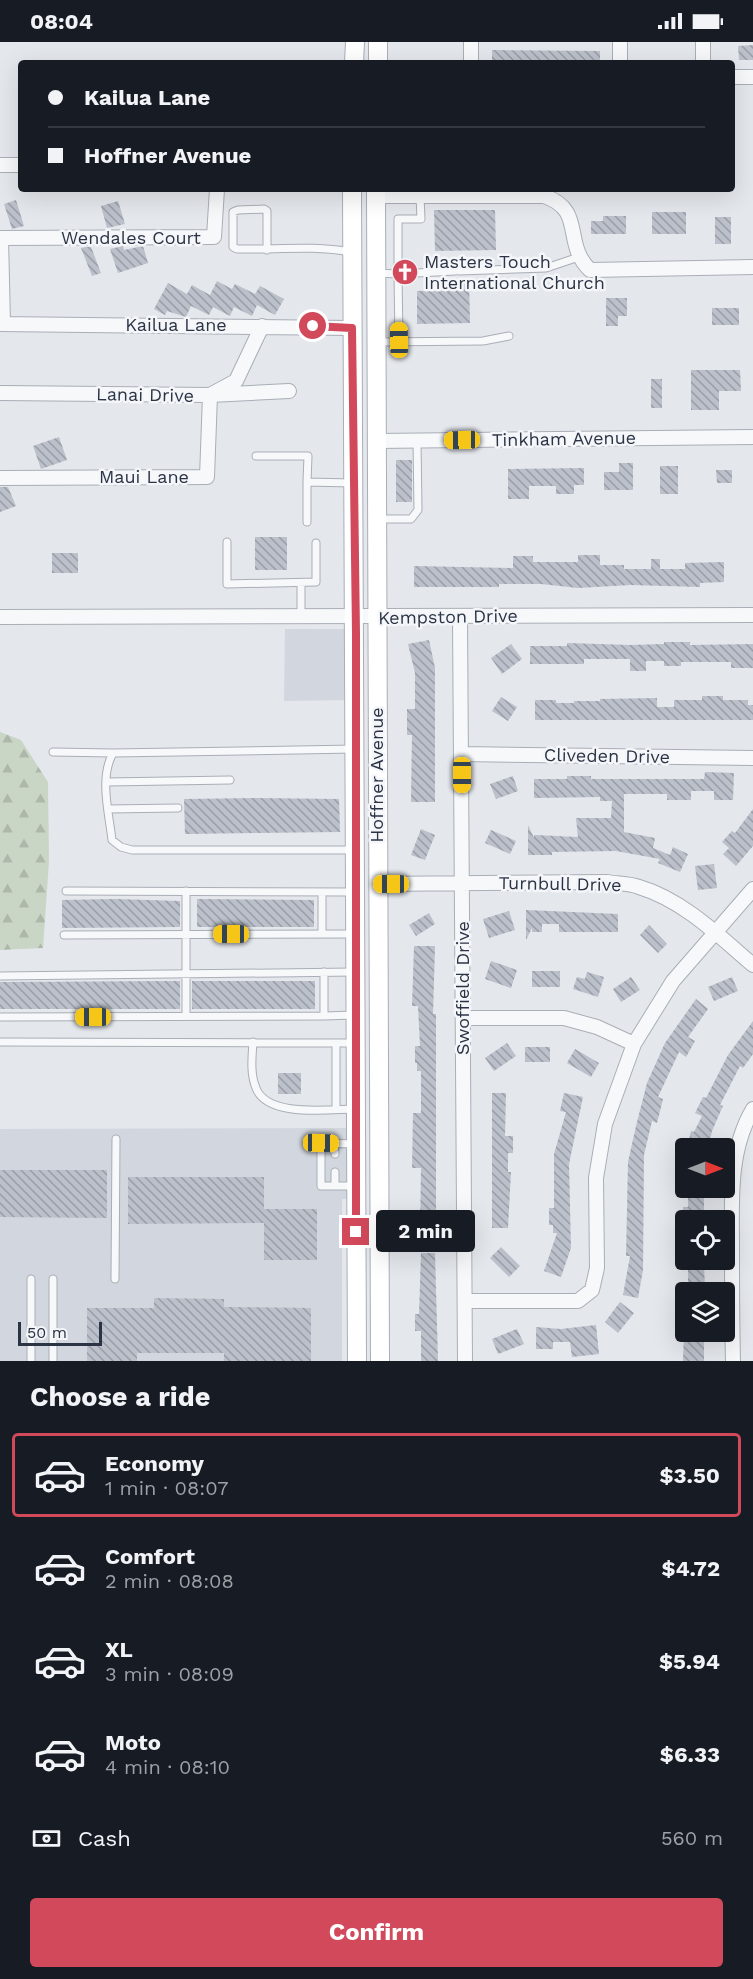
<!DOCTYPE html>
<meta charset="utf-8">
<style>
:root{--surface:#171b24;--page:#242831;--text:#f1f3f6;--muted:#9ea1a6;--line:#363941;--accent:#d1495b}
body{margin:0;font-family:"Work Sans",sans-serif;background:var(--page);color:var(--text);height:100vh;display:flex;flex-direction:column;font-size:22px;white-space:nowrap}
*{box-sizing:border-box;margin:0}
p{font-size:20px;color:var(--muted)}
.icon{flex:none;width:33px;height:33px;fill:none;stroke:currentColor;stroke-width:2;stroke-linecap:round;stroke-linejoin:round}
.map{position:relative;height:1319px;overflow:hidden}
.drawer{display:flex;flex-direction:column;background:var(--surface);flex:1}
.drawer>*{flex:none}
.hud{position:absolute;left:18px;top:18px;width:717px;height:132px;border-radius:6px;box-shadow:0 6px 24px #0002;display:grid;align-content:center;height:132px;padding:0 30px;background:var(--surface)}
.needle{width:39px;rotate:90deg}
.tools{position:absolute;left:675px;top:1096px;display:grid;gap:12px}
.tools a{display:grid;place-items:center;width:60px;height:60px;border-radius:6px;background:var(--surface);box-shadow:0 6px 24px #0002;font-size:30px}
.scale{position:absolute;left:18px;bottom:15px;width:84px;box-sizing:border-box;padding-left:6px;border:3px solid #2b3445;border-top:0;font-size:16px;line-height:21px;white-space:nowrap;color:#2b3445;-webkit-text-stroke:4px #f4f6f9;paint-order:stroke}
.end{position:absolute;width:27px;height:27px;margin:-14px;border:8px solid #d1495b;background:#fff;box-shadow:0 0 0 3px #fff}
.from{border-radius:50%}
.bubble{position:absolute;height:42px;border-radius:6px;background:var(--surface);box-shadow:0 6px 24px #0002;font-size:20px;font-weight:700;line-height:42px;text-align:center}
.car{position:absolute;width:18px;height:36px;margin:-18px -9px;border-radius:8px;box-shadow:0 0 4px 2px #0007;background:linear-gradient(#f5c518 24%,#345 0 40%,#f5c518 0 76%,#345 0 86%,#f5c518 0)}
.hud b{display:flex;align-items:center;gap:21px;height:57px;font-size:22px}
.hud b+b{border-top:2px solid var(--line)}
.hud i{width:15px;height:15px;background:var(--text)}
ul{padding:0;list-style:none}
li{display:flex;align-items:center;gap:18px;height:84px;margin:0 12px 9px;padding:0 18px;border:3px solid transparent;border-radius:6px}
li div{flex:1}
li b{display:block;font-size:22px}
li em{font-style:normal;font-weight:700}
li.selected{border-color:var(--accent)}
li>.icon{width:54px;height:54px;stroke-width:1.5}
h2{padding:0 30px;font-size:27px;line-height:72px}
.pay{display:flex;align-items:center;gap:15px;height:66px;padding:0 30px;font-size:22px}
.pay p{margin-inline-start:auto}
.button{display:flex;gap:12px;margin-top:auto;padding:12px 30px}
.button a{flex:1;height:69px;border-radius:6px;background:var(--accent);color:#fff;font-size:24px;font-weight:700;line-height:69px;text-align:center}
.status{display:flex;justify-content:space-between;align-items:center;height:42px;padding:0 30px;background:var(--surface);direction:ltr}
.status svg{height:16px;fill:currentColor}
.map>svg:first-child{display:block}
.built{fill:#d2d6de}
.forest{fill:url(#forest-firs)}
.building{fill:url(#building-back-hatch)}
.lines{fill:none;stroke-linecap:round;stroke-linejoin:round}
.lane-casing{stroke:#a9aeb7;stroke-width:9}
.street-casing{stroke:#a9aeb7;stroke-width:16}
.secondary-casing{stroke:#a9aeb7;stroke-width:20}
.lane{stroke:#f7f8fa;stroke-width:7}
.street{stroke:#f7f8fa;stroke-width:14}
.secondary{stroke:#fff;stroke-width:18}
.route{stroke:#d1495b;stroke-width:8}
.labels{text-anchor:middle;stroke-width:5;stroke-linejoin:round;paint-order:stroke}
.street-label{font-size:18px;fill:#2b3445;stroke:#f4f6f9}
.poi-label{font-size:18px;fill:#2b3445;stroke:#f4f6f9;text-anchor:start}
</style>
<div class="status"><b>08:04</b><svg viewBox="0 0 49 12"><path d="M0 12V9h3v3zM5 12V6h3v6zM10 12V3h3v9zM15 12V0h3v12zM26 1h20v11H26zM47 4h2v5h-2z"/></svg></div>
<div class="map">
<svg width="753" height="1319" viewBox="0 0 753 1319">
<defs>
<pattern id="forest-firs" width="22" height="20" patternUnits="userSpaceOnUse" patternTransform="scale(1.5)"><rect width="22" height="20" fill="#c9d6c5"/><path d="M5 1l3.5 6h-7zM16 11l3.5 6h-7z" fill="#adb8ab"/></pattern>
<pattern id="building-back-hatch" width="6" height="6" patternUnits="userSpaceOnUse" patternTransform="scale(1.5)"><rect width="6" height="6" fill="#bbc0ca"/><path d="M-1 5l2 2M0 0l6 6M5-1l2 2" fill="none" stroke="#989da6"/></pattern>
</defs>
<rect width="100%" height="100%" fill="#e4e7ec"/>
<path class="built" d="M285,587H350V658L284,659Z
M351,1086V1157H342V1319H0V1087Z"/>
<path class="forest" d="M0,690L21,698L48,740L49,819L43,906L0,908Z"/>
<path class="building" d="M753,3V18H739L738,4Z
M492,8L600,9V21H492Z
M16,158L24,184L12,187L4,162Z
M118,159L125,182L107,186L101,164Z
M434,168H495L496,208L435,209Z
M652,170H686V192H652Z
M603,174H626V192H591V179H603Z
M715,175H731V202H715Z
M123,204L124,208L143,204L148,221L118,231L110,207Z
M86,205H91L101,231L92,234L81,206Z
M455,237H469L470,281L417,282V249L455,248Z
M217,239L232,247L235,242L255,252L260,244L284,257L275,273L257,263L252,274L234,265L230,274L213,265L209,273L191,264L186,275L167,269L165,273L154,267L168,241L187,252L192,243L210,253Z
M606,256H627V274H618V284H606Z
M712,266H739V283H712Z
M691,328H740L741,349H719V368H691Z
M651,337H662V366H651Z
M59,395L67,418L41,427L33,404Z
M396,418H412V460H396Z
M619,421H633V448H604V430H619Z
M660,424H678V452H660Z
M584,426V443H574V452H556V444H529V457H508V427Z
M716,428H732V441H717Z
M0,445H8L16,464L0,470Z
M255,495H287V528H255Z
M52,511H78V531H52Z
M578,513H600V523H624V527H651V517H660V527H685V521L724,520V540L700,541V545L631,543L578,546L541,542H499V545H414V524L513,526V514H533V520H578Z
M429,598L435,626V760H411L412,693H407V667H415V631L408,602Z
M664,600H690V603L753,602V626H731V620H681V624H664V619H646V629H630V617H584V622H530V604H567V601L630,603L664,602Z
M511,602L522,617L502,632L491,616Z
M702,654H723V658H748V663H753V678H535V658H556V661H574V659H600V657L657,656V665H674V658H702Z
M501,655L517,665L508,679L492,669Z
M705,730L734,731L733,758H714V749H691V758H667V752H624V790L655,796L653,806L670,813L673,805L688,812L680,830L658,821L660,817L616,809L552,810V813H528V783L534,796V793L578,795L576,776H611L612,759H600V755L534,756V737H567V734H591V737H704Z
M513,734L518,749L496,757L490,742Z
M256,756L339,757L340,790L185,792L184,757Z
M753,767V804L736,824L723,812L729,806L722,800L732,789L735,791Z
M421,787L435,793L425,818L411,813Z
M491,788L516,799L510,812L485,801Z
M714,822L717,846L698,848L695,824Z
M115,857L180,859V885L62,886V858Z
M197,857L314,858V885H197Z
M526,868L618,872V890H559V882H542V890H532V886L526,898Z
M509,869L515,888L489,896L483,877Z
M429,871L435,882L416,894L409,883Z
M649,883L667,902L658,911L640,893Z
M414,904H435L433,972H436V1191H420L421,1126H412L413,1071H421V1029H417V1021H415V1004H420L418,964H412Z
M491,919L517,928L511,946L485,937Z
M532,929H560V945H532Z
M587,930L604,935L598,955L573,947L577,935L585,937Z
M631,935L640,948L621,960L613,947Z
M732,935L738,949L714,959L708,945Z
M180,939V967H0V940Z
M192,939H315V967H192Z
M696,957L708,967L688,995L695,999L686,1015L679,1010L658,1055L663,1057L657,1081L652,1079L644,1113L643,1228L638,1256L623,1253L630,1214H626L628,1120L636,1084L647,1041L665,1001Z
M753,979V1012L743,1026L740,1024L720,1063L723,1064L712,1089L708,1107H687L691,1089L694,1090L702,1074L695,1071L703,1055L706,1056L728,1013Z
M507,1001L516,1014L494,1029L485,1016Z
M525,1005H550V1020H525Z
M575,1007L599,1021L591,1035L567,1021Z
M278,1031H301V1052H278Z
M492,1051H506L505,1094H513V1111H508V1130H511L508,1186H492Z
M564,1051L583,1055L569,1122L571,1206L561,1235L544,1229L557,1191H553V1183H549V1166H554V1112L566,1070L560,1069Z
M0,1128H107V1176L0,1175Z
M128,1135H264V1167H317V1218H264V1181L128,1182Z
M688,1146H704V1179H683V1165H688Z
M501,1205L520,1224L509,1235L490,1216Z
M421,1211H435L438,1319H421V1289H415V1272H419Z
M688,1218H704L705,1251H688Z
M154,1256L224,1257V1265L311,1266V1319H224V1311H137V1319H87V1266H154Z
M620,1260L634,1271L618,1291L605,1280Z
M596,1283L599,1312L572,1315L570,1300H553V1307H536V1285L561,1287Z
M517,1287L524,1302L498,1312L492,1297Z
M684,1290H704V1319H683Z"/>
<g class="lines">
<defs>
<path id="lane" d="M420,154L421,177H398V232L455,229
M267,208V169L264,167L238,168L233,170V205L237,207C275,208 313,203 350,210
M459,229L546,226L579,215
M376,231L398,232L399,299
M378,300L483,299L509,294
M256,414H308L307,440
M377,477H411L418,468L417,399
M307,480V440L353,441
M227,500V542L316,540V501
M301,541V574
M53,710L113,711
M107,740L230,738
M108,767L178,766
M353,808H132L121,805L112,798C109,771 99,736 113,711L355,707
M66,849L353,850
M322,850V892
M64,893L353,892
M0,934L354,930
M186,974V849
M324,974L354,973
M0,975L324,974V930
M0,1000L353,1001
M253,1000C252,1015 250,1032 256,1046C267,1076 330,1067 355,1067
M336,1067V1001
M334,1101L335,1112
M335,1130V1144
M354,1144H321V1101L355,1102
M53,1237V1319
M115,1237L116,1097
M31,1319V1237"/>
<path id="street" d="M620,0V21
M703,0V21
M471,21V0
M732,35H753
M0,123H21
M376,154H544C586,168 562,201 590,228L753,225
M0,196L214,195L217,147
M1,196L3,282
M0,282L352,286
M0,351L210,353L289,349
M376,399L753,395
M0,436L207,435L210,353L236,339L262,284
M460,574L465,1319
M0,575L753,573
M462,712L753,716
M377,842L607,840C618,842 629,841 639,845C683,858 719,894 753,923
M463,976H564L597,985L634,1002
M466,1259H578L592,1248L597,1226L596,1136L605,1082L634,1002L673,939L753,847
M733,1319C732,1282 732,1245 732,1207C732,1160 728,1109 753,1067"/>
<path id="secondary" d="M354,21L355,0
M378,21V0
M352,147L357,1319
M376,147L380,1319"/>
</defs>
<use href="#lane" class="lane-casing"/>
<use href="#street" class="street-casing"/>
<use href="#secondary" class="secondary-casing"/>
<use href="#lane" class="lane"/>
<use href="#street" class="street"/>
<use href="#secondary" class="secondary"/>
</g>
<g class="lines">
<path class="route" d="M313,284L352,286L356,591V1190"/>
</g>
<defs>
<symbol id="church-disc" viewBox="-11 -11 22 22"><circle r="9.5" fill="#d1495b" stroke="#f4f6f9"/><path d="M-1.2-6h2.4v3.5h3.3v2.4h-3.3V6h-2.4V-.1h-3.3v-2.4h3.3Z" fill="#fff"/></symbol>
</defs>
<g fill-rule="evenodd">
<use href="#church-disc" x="390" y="215" width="30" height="30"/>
</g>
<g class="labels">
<g class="street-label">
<text x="131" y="202">Wendales Court</text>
<text x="176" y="289">Kailua Lane</text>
<text transform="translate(145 353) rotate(1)" y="6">Lanai Drive</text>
<text transform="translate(564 397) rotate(-1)" y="6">Tinkham Avenue</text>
<text x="144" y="441">Maui Lane</text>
<text transform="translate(448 575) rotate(-1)" y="6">Kempston Drive</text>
<text transform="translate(607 714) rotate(1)" y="6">Cliveden Drive</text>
<text transform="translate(377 733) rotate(-90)" y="6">Hoffner Avenue</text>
<text transform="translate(560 842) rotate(1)" y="6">Turnbull Drive</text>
<text transform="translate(463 946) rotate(-90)" y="6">Swoffield Drive</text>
</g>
<g class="poi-label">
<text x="424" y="226">Masters Touch<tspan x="424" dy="21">International Church</tspan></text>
</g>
</g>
</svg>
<div class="tools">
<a><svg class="needle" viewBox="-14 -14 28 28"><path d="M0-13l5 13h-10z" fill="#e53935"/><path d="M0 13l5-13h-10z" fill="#9ea1a6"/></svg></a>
<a><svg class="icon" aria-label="locate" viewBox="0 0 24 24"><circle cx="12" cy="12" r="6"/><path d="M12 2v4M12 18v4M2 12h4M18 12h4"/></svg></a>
<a><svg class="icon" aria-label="layers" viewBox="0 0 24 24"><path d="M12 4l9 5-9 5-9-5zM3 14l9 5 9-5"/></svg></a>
</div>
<div class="scale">50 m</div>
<i class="end from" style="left:313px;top:284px"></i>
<i class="end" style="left:356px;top:1190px"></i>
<div class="bubble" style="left:376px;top:1168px;width:99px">2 min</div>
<i class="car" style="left:399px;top:298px;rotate:359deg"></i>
<i class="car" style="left:462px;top:398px;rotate:269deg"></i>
<i class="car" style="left:462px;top:733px;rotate:180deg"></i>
<i class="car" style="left:391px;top:842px;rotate:270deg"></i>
<i class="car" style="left:231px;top:892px;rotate:270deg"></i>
<i class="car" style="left:93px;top:975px;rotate:270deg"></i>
<i class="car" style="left:321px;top:1101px;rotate:91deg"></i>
<div class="hud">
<b><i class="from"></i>Kailua Lane</b>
<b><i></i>Hoffner Avenue</b>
</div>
</div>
<section class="drawer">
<h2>Choose a ride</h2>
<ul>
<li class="selected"><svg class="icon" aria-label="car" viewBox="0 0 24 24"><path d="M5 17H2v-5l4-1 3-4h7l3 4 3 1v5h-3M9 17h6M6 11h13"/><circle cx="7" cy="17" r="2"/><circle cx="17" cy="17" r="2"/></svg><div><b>Economy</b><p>1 min · 08:07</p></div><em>$3.50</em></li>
<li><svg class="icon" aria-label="car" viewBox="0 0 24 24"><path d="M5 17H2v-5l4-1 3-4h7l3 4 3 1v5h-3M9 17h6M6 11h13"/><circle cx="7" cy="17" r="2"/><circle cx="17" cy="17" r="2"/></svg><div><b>Comfort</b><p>2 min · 08:08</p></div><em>$4.72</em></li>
<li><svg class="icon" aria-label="car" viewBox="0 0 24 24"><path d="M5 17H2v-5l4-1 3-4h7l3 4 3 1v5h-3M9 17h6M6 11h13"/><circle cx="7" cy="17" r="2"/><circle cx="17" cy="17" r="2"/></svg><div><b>XL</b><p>3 min · 08:09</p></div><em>$5.94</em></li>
<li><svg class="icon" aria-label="car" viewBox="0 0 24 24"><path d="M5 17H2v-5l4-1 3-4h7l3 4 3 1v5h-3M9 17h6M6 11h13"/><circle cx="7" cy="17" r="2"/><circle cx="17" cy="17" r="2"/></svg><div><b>Moto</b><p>4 min · 08:10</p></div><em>$6.33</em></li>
</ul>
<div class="pay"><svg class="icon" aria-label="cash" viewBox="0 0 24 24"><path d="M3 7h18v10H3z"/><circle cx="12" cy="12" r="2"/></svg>Cash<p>560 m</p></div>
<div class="button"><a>Confirm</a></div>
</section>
